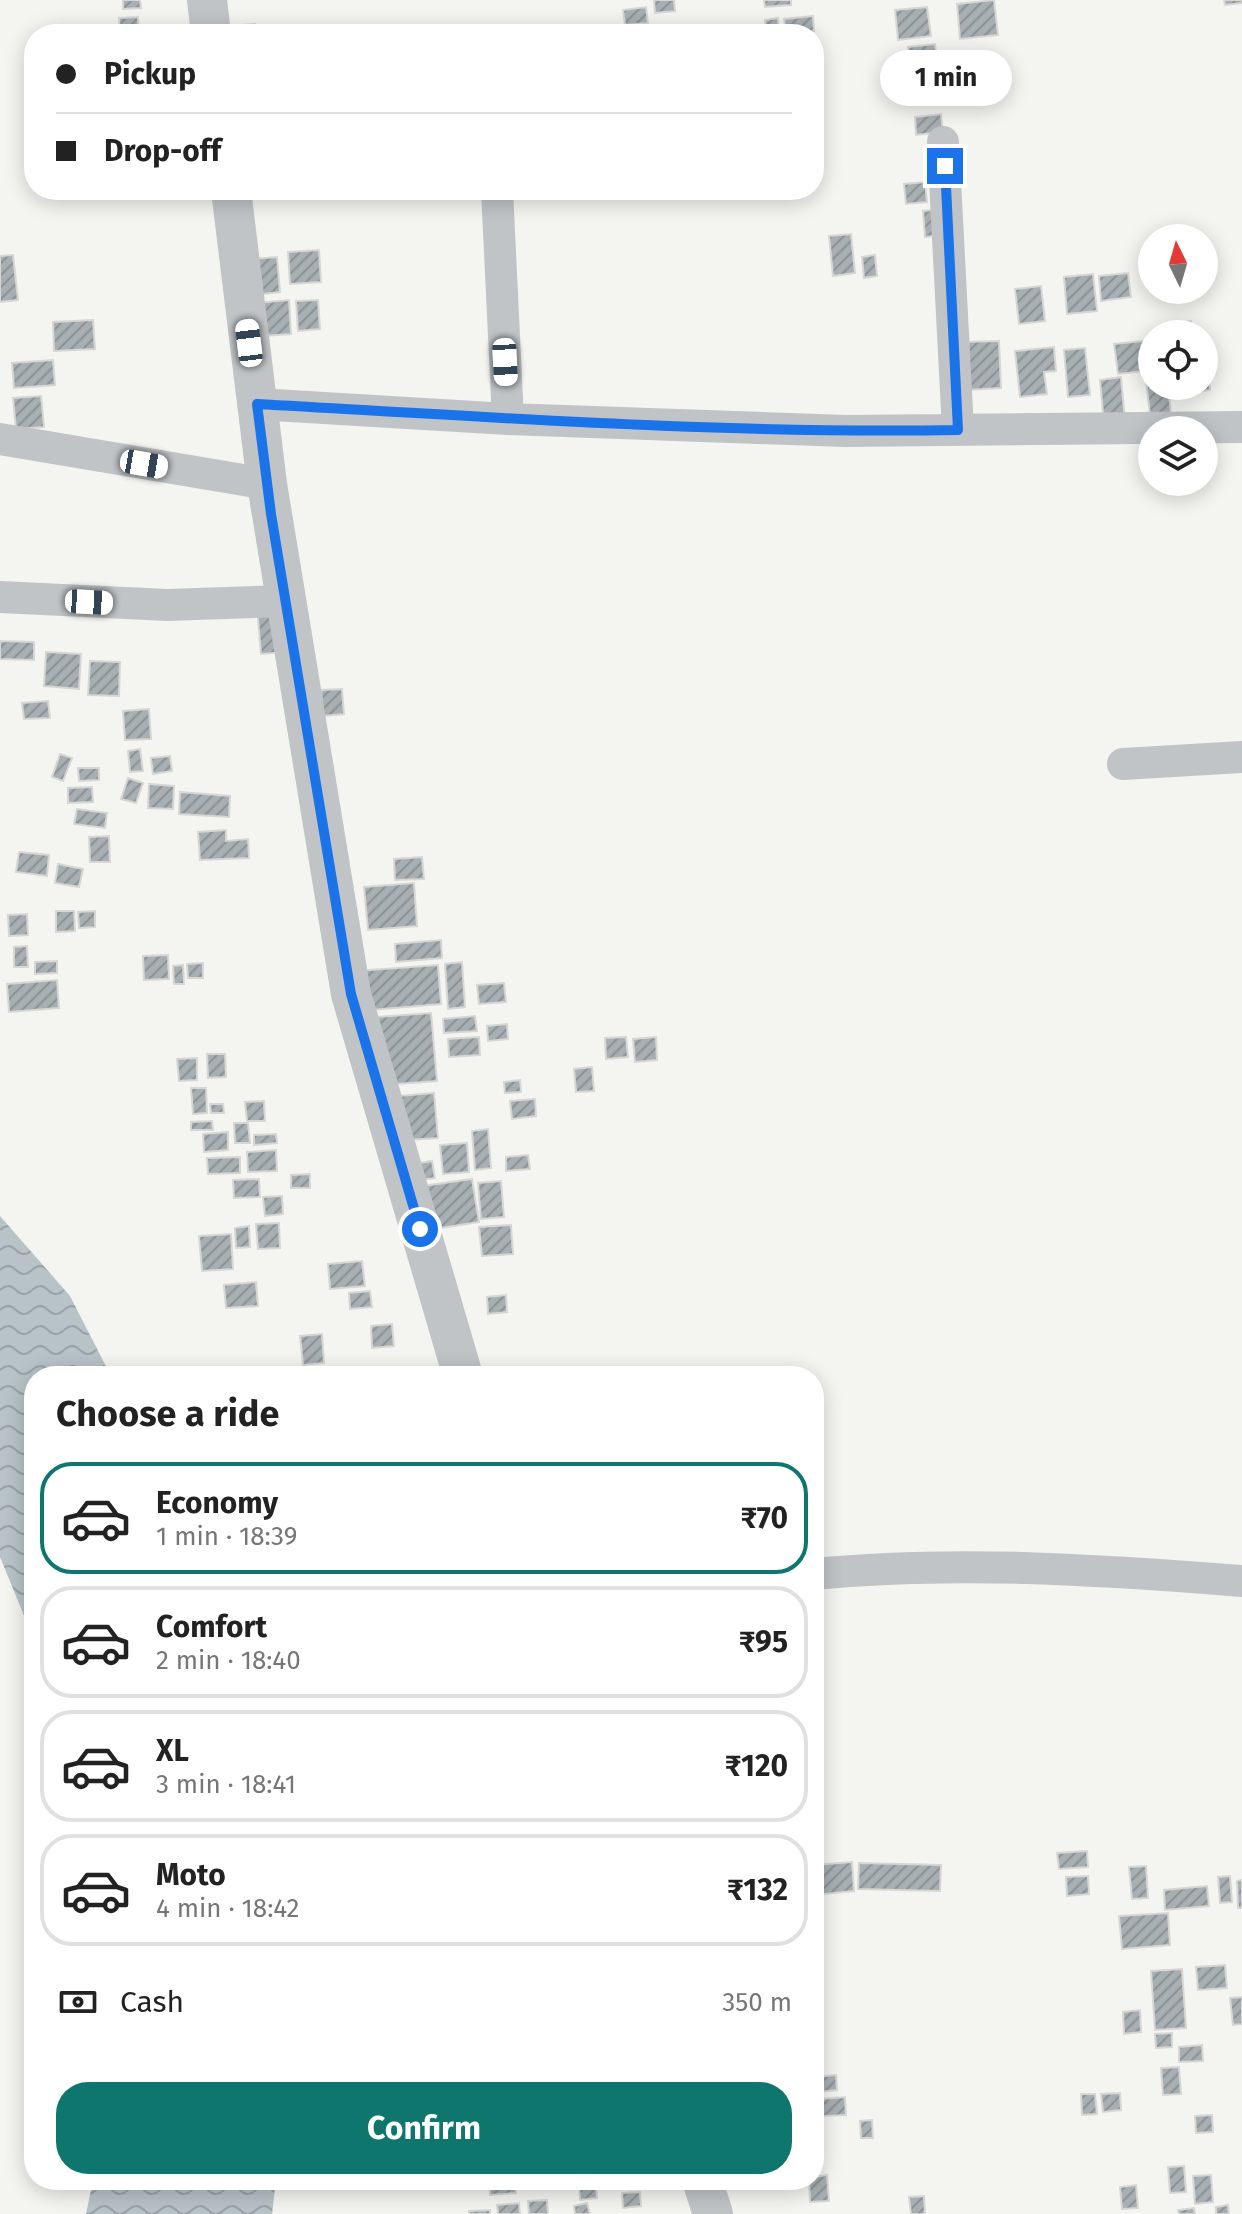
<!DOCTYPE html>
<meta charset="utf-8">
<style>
:root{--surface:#fff;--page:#f2f2f2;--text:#222;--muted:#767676;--line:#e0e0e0;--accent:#0f766e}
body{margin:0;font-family:"Fira Sans",sans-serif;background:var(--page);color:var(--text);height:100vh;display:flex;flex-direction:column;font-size:30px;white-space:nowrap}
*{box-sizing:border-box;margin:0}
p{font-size:26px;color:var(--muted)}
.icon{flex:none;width:44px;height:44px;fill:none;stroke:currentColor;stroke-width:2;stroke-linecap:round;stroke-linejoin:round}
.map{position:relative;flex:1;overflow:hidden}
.side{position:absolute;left:24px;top:1366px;width:800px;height:824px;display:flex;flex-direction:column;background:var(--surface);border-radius:32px;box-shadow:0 4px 20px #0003}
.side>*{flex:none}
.top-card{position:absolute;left:24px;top:24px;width:800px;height:176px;border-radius:32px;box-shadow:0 4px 20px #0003;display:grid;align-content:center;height:176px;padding:0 32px;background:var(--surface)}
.needle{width:52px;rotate:355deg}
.tools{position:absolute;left:1138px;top:224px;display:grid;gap:16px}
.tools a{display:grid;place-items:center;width:80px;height:80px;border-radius:50%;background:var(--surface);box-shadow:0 4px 20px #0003;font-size:40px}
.end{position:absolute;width:36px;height:36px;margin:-18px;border:10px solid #1a73e8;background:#fff;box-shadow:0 0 0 4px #fff}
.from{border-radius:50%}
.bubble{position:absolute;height:56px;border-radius:28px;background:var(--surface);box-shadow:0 4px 20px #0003;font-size:26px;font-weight:700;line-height:56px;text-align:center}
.car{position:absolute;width:24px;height:48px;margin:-24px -12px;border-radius:10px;box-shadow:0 0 6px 2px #0007;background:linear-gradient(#fff 24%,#345 0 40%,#fff 0 76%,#345 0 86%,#fff 0)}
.top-card b{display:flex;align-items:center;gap:28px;height:76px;font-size:30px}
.top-card b+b{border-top:2px solid var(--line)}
.top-card i{width:20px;height:20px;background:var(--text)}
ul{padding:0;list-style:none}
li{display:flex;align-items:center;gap:24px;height:112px;margin:0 16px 12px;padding:0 16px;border:4px solid var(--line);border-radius:32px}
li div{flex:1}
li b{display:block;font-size:30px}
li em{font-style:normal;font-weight:700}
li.on{border-color:var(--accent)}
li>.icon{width:72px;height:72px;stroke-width:1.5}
h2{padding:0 32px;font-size:36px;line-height:96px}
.pay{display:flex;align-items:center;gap:20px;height:88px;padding:0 32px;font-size:30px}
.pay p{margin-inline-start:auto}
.cta{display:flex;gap:16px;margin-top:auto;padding:16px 32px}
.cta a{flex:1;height:92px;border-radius:32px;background:var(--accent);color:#fff;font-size:32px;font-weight:700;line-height:92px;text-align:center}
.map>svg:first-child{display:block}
.water{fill:url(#water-waves)}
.building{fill:url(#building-hatch);stroke:#d6d6d4;stroke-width:2}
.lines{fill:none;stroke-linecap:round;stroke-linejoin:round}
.minor{stroke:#c0c4c7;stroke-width:32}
.tertiary{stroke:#c0c4c7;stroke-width:40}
.route{stroke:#1a73e8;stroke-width:10}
</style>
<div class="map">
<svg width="1242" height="2214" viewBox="0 0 1242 2214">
<defs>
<pattern id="water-waves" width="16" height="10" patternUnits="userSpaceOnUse" patternTransform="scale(2)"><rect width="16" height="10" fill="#b8c3c7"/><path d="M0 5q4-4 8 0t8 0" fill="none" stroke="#99a3a7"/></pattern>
<pattern id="building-hatch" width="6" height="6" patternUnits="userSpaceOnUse" patternTransform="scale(2)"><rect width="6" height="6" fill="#a7afb3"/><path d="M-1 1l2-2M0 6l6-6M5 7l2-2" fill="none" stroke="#8c9397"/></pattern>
</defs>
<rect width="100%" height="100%" fill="#f4f5f1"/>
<path class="water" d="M0,1216L70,1296L111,1376H34V1640L0,1557Z
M93,2180H276L272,2214H86Z"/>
<path class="building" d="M123,0H140L141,8L123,9Z
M654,0H674L675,11L655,13Z
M764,0H791V5L765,7Z
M994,0L998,35L960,39L957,4Z
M1224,0H1242V3L1225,5Z
M646,7L648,23L625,25L623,10Z
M927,7L931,36L898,40L895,10Z
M813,16L814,31L786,34L784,19Z
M138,17L139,34H120L119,18Z
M778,18L779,34H766L765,20Z
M255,24L256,34H197V28Z
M688,26V34H663L662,28Z
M658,30L659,34H636V32Z
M935,44L939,76L911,79L908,47Z
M941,114L943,132L916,135L915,117Z
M925,182L927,202L906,204L904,184Z
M942,209L944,235L925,237L923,211Z
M851,234L855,273L833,276L829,236Z
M319,250L321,282L290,284L288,252Z
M13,255L18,300L0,302V256Z
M875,255L877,276L864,278L862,257Z
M277,257L280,292L253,295L250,259Z
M1128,273L1131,297L1101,301L1099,276Z
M1093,274L1097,311L1067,314L1064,277Z
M1041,286L1045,321L1019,324L1015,289Z
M289,300L291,334L247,337L245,304Z
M318,300L320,329L298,331L296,301Z
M93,320L95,349L54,351L53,322Z
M1191,321L1193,334H1170L1169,324Z
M1152,340V386H1168L1172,421L1151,424L1145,371L1118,374L1114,344Z
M999,341L1001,388L967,390L965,342Z
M1205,341L1210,390L1174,393L1173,386H1204Z
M1054,347L1056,371L1044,372L1047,394L1020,397L1015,351Z
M1085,348L1090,395L1068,397L1064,350Z
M53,360L55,385L14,388L12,363Z
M1121,377L1125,421L1104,424L1100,380Z
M41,396L44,427L16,429L13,398Z
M293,604L297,651L261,654L257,607Z
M0,641L34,642V660L0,659Z
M46,652L81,654L79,689L44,686Z
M90,661L120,662L119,696L88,695Z
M342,689L344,714L323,716L321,690Z
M48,701L50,718L24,719L22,703Z
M149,709L151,739L125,740L123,711Z
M140,749L143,771L130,772L128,751Z
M60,754L72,758L63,781L52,777Z
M170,756L172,771L153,774L151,758Z
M78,768H99V780L79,781Z
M128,778L143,783L136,803L121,799Z
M149,784L174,786L173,809L148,808Z
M92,787L93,802L68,803V788Z
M180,792L230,796L229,817L179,814Z
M77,809L107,813L105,828L74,824Z
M226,830V841L248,839L249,858L200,860L198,832Z
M109,836L110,862H90L89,837Z
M19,852L49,855L47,876L16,872Z
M422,857L424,879L395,880L394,859Z
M58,864L83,869L79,887L55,883Z
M414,883L417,926L368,930L364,887Z
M56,911H74L75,931L56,932Z
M95,911V927L79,928L78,912Z
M27,914L28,935L9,936L8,915Z
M441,940L442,958L396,962L395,944Z
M27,946L28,967H14V947Z
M168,955L169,979L144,980L143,956Z
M57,961V973L35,974V962Z
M462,962L465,1007L448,1009L445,964Z
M203,963V978H188L187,964Z
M183,965L184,984H174L173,966Z
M438,965L441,1004L359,1011L356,971Z
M57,980L59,1008L9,1012L7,984Z
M504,983L506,1002L479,1004L477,985Z
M431,1013L437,1081L369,1086L363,1018Z
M475,1016L477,1031L444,1033L443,1019Z
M507,1024L508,1039L488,1041L487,1026Z
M479,1037L480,1055L449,1057L448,1039Z
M626,1037L628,1057L606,1059L605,1038Z
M656,1037L657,1060L635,1062L633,1039Z
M207,1054H225L226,1077L208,1078Z
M197,1058V1080L179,1081L177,1059Z
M592,1067L594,1091L576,1092L574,1069Z
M520,1080L521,1092L505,1093L504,1082Z
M191,1088H206L207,1113L193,1114Z
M434,1093L438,1138L377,1142L374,1098Z
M535,1099L536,1116L512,1119L510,1101Z
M264,1101L265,1121H247L245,1102Z
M210,1104H223L224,1113H211Z
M212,1121L213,1130H191V1122Z
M234,1123H248L250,1143H235Z
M488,1129L491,1168L475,1170L472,1131Z
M228,1132V1150L204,1152L203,1134Z
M276,1134L277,1143L254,1145V1135Z
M467,1143L469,1172L443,1174L440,1145Z
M276,1150L277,1171L248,1172L247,1152Z
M528,1155L530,1169L506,1171V1157Z
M240,1157V1173L208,1174L207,1158Z
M432,1161L435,1178L397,1183L395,1167Z
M310,1174V1188H291V1175Z
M259,1179L260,1197L234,1198L233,1180Z
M472,1179L479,1222L409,1233L402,1189Z
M501,1181L504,1217L481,1219L478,1183Z
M282,1196L283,1214L265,1216L263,1197Z
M279,1223L280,1248L258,1249L256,1224Z
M511,1225L513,1254L482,1256L479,1227Z
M249,1226L250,1247L236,1248L235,1228Z
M231,1234L233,1269L202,1271L199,1236Z
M362,1261L365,1286L330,1289L328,1264Z
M256,1282L258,1306L226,1308L224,1285Z
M370,1291L372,1307L350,1309L349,1293Z
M506,1295L507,1312L488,1314L487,1297Z
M392,1324L394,1346L372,1348L371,1326Z
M322,1334L324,1363L303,1365L300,1336Z
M1087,1851L1088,1867L1059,1869L1057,1853Z
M852,1862L854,1891L814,1895V1865Z
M859,1863L941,1865L940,1891L858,1889Z
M1146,1866L1148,1898L1132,1899L1129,1867Z
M1088,1876L1089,1894L1067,1896L1066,1877Z
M1230,1876L1232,1902L1220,1903L1218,1877Z
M1242,1880V1908H1238L1237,1881Z
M1207,1886L1209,1906L1165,1910L1164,1890Z
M1168,1913L1170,1945L1122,1949L1119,1916Z
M1225,1965L1227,1988L1198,1990L1196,1967Z
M1182,1969L1186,2028L1155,2030L1151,1971Z
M1242,1997V2024L1233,2025L1230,1998Z
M1140,2010L1141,2032L1124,2034L1123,2012Z
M1172,2033V2047L1156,2048L1155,2034Z
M1202,2045L1203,2061L1179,2062V2047Z
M1179,2067L1181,2094L1163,2095L1161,2068Z
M836,2075L837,2090L818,2092L816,2077Z
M1120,2093L1121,2110L1103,2112L1101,2094Z
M1081,2094H1095L1097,2114L1082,2115Z
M845,2097L846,2115L823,2116L822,2099Z
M1212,2115L1213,2132L1196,2133L1195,2116Z
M872,2120L873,2138H861L860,2121Z
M814,2124H818L819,2139H814Z
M814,2147H819L820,2166H814Z
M1184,2166L1186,2192L1170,2193L1168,2167Z
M827,2175L829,2201L810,2202L809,2180H814V2177Z
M1211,2175L1213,2202L1195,2204L1193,2176Z
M489,2180H515L516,2193L490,2195Z
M523,2180H542L543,2188L524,2189Z
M596,2184L597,2198L580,2200L579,2186Z
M1136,2185L1138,2208L1122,2209L1120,2187Z
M640,2192L641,2206L623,2208L622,2193Z
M924,2196L925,2214H911L909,2197Z
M547,2200L548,2214H529L528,2201Z
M519,2203L520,2214H498L497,2205Z
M587,2203L590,2214H575L574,2206Z
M1228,2205L1229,2214H1216V2207Z
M1194,2208L1195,2214H1179L1178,2210Z
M490,2210V2214H469V2211Z"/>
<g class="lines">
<path class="minor" d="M943,142L958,430
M497,190L508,419
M257,404L508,419L845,431L1242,427
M0,439L267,484
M0,597L167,605L286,601
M1123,764L1242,757
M814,1574C956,1560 1101,1570 1242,1581"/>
<path class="tertiary" d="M207,0L211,34
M231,190L267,484L351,994L463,1376
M702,2180L713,2214"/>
</g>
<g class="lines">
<path class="route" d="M420,1229L351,994L271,514L257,404C490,417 724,434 958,430L945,166"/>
</g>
</svg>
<div class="tools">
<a><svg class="needle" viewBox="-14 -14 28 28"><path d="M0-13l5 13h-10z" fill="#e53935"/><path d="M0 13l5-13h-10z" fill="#767676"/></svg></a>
<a><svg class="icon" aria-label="locate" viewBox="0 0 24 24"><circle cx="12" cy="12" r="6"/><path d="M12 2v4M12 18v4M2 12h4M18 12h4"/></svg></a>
<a><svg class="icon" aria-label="layers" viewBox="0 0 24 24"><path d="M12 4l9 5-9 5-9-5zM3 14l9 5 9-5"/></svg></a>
</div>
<i class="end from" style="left:420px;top:1229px"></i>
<i class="end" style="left:945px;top:166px"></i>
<div class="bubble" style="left:880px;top:50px;width:132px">1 min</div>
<i class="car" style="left:249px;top:343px;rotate:353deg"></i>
<i class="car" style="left:505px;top:362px;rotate:177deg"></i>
<i class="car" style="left:144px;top:464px;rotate:100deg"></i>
<i class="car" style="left:89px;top:602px;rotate:93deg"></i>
<div class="top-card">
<b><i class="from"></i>Pickup</b>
<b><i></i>Drop-off</b>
</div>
<section class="side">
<h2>Choose a ride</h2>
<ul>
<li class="on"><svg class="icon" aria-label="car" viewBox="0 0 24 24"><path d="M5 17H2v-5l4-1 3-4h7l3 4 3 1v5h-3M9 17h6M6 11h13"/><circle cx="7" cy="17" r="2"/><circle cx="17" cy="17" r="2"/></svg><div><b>Economy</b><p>1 min · 18:39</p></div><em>₹70</em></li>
<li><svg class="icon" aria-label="car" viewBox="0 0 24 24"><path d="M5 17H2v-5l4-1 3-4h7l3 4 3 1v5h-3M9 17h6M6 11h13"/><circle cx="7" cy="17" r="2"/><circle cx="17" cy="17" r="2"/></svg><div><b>Comfort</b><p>2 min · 18:40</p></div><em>₹95</em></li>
<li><svg class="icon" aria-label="car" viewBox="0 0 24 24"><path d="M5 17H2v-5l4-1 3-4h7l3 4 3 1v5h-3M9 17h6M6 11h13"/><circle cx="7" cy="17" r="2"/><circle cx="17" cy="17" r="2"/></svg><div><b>XL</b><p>3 min · 18:41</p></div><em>₹120</em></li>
<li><svg class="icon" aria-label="car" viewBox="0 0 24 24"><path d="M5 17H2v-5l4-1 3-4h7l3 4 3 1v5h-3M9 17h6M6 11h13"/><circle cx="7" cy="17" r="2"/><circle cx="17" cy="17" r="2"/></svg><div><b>Moto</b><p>4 min · 18:42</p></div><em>₹132</em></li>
</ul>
<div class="pay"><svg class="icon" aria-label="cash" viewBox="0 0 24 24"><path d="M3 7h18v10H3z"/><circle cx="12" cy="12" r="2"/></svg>Cash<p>350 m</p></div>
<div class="cta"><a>Confirm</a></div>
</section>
</div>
